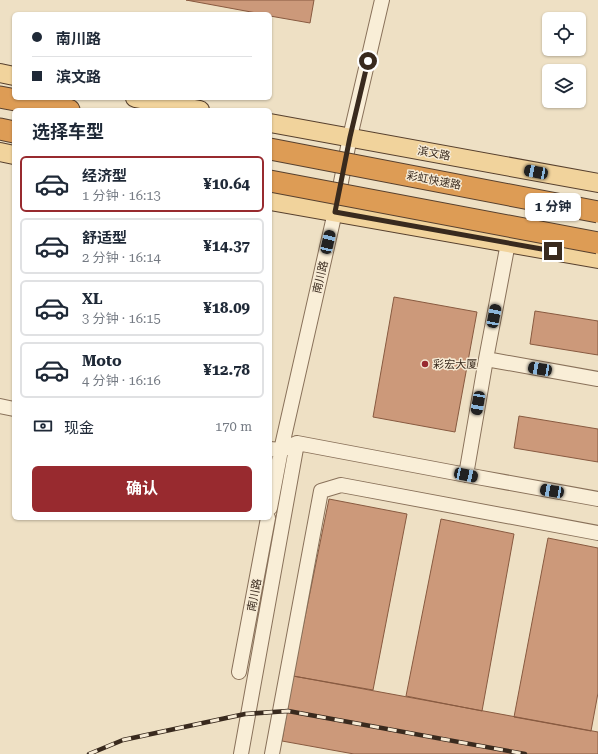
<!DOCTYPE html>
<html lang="zh">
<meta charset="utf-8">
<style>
:root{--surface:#fff;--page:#f2f2f3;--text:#1f2937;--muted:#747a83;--line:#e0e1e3;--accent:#982a2f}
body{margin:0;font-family:"Roboto Serif","Noto Sans SC",serif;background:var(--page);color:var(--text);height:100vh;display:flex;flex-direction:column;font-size:15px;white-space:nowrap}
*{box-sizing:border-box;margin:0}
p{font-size:13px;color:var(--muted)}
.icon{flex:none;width:22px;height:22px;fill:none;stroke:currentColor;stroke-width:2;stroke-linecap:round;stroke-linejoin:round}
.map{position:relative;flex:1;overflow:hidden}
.panel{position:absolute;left:12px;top:108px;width:260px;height:412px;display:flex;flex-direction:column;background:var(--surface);border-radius:6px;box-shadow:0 1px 3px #0004}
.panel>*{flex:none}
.banner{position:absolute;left:12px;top:12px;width:260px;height:88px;border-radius:6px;box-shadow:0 1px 3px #0004;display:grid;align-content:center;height:88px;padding:0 20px;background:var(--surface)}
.tools{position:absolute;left:542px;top:12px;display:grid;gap:8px}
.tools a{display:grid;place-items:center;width:44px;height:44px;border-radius:6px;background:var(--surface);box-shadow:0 1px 3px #0004;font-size:20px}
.end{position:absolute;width:18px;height:18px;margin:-9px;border:5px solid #392a1e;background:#fff;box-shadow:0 0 0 2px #fff}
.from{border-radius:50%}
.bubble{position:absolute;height:28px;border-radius:6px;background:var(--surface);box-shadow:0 1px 3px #0004;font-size:13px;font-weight:700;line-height:28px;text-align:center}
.car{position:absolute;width:12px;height:24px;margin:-12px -6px;border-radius:5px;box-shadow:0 0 3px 1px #0007;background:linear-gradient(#222 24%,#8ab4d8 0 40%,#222 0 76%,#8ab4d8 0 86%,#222 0)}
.banner b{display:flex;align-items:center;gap:14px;height:38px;font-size:15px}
.banner b+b{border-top:1px solid var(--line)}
.banner i{width:10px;height:10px;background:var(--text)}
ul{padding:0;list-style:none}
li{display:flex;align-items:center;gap:12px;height:56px;margin:0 8px 6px;padding:0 12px;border:2px solid var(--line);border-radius:6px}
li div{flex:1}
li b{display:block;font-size:15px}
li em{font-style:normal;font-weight:700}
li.on{border-color:var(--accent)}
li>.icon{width:36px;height:36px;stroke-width:1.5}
h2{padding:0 20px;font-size:18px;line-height:48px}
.pay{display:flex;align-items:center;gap:10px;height:44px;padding:0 20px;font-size:15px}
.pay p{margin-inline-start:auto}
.cta{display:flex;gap:8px;margin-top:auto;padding:8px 20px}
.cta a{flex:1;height:46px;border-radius:6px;background:var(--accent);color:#fff;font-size:16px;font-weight:700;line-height:46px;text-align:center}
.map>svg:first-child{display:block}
.building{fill:#cc997a;stroke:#885a40}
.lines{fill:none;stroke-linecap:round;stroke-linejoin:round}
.minor-casing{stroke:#89715a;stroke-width:16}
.major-casing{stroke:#57402e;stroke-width:20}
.highway-casing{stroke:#57402e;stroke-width:23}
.minor{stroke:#f9eed7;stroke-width:14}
.major{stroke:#f1d39c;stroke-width:18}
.highway{stroke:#dd9c55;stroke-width:21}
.rail-casing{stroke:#392a1e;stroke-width:4.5}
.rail{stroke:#f6ead4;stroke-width:3;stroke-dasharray:9;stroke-linecap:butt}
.highway-bridge-casing{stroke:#57402e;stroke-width:23;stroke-linecap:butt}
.highway-bridge{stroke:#dd9c55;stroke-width:21}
.route{stroke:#392a1e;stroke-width:5}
.poi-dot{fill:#982a2f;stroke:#f6ead4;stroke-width:1.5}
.labels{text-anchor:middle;stroke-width:3;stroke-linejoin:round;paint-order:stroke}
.street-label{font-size:11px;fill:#392a1e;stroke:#f6ead4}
.poi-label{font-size:11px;fill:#392a1e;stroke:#f6ead4;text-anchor:start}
</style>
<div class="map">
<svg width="598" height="754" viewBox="0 0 598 754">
<rect width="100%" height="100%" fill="#eee0c4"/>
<path class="building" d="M186,0H314L310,23L270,16V14H262Z
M394,297L477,312L455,432L373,417Z
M535,311L598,321V355L530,344Z
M519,416L598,429V462L514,448Z
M329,499L407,514L373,690L293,676Z
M441,519L514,534L482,711L406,696Z
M548,538L598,548V693L591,731L514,717Z
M293,676L598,732V754H354L282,741Z"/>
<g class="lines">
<defs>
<path id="minor" d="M486,359L598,379
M0,406L14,409
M270,449L281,450L297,443L477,477L598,499
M466,475L486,359L508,243
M270,508L281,450L335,212L350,137L382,0
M239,672L268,518
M241,754L297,443
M272,754L321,491L341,485L598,533"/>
<path id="major" d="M0,73L14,76
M135,98L200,110
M270,123L598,183
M0,152L14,155
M270,201L598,259"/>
<path id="highway" d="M0,97L69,110
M0,129L14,132"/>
</defs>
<use href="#minor" class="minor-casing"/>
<use href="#major" class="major-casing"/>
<use href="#highway" class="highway-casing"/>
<use href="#minor" class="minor"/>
<use href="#major" class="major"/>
<use href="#highway" class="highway"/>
<defs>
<path id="rail" d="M89,754L123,740L245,714L288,711L525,754"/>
</defs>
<use href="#rail" class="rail-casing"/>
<use href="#rail" class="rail"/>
<defs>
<path id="highway-bridge" d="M270,149L598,212
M270,181L598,243"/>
</defs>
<use href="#highway-bridge" class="highway-bridge-casing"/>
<use href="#highway-bridge" class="highway-bridge"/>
</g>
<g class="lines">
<path class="route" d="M368,61L350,137L335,212L553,251"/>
</g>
<circle class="poi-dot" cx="425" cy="364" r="4"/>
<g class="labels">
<g class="street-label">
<text transform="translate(434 153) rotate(10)" y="4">滨文路</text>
<text transform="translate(434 180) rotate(11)" y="4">彩虹快速路</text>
<text transform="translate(320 277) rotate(-77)" y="4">南川路</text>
<text transform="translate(254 595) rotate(-79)" y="4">南川路</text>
</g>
<g class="poi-label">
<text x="433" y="368">彩宏大厦</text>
</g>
</g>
</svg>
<div class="tools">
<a><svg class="icon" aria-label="locate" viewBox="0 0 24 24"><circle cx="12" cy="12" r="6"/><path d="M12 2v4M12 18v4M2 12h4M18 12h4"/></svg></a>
<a><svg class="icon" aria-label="layers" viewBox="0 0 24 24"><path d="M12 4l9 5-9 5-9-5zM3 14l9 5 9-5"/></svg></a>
</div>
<i class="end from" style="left:368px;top:61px"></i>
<i class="end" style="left:553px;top:251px"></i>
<div class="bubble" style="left:525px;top:193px;width:56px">1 分钟</div>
<i class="car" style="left:536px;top:172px;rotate:281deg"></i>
<i class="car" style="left:328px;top:242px;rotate:13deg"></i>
<i class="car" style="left:494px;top:316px;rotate:11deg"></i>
<i class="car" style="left:540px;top:369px;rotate:280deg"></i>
<i class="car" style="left:478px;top:403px;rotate:190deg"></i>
<i class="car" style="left:466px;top:475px;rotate:102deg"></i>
<i class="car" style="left:552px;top:491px;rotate:280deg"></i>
<div class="banner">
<b><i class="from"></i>南川路</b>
<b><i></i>滨文路</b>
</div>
<section class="panel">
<h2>选择车型</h2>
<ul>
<li class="on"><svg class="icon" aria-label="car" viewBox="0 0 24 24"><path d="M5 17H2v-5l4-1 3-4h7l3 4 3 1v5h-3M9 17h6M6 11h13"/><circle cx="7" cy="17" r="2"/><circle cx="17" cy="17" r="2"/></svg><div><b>经济型</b><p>1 分钟 · 16:13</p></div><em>¥10.64</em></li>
<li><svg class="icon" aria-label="car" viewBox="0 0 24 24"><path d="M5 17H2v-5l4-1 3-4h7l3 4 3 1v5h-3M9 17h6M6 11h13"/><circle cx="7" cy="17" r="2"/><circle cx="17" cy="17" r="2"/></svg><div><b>舒适型</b><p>2 分钟 · 16:14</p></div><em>¥14.37</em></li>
<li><svg class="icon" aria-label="car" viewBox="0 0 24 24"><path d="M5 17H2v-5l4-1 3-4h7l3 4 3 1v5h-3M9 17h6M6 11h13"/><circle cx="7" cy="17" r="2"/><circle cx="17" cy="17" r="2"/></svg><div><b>XL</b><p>3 分钟 · 16:15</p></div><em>¥18.09</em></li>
<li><svg class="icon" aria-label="car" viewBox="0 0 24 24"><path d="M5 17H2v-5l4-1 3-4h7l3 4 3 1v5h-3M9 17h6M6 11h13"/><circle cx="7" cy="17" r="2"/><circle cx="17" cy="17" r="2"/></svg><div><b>Moto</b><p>4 分钟 · 16:16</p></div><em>¥12.78</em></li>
</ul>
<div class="pay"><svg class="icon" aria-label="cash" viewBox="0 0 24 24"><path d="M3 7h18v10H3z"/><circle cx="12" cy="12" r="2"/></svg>现金<p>170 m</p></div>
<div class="cta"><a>确认</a></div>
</section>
</div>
